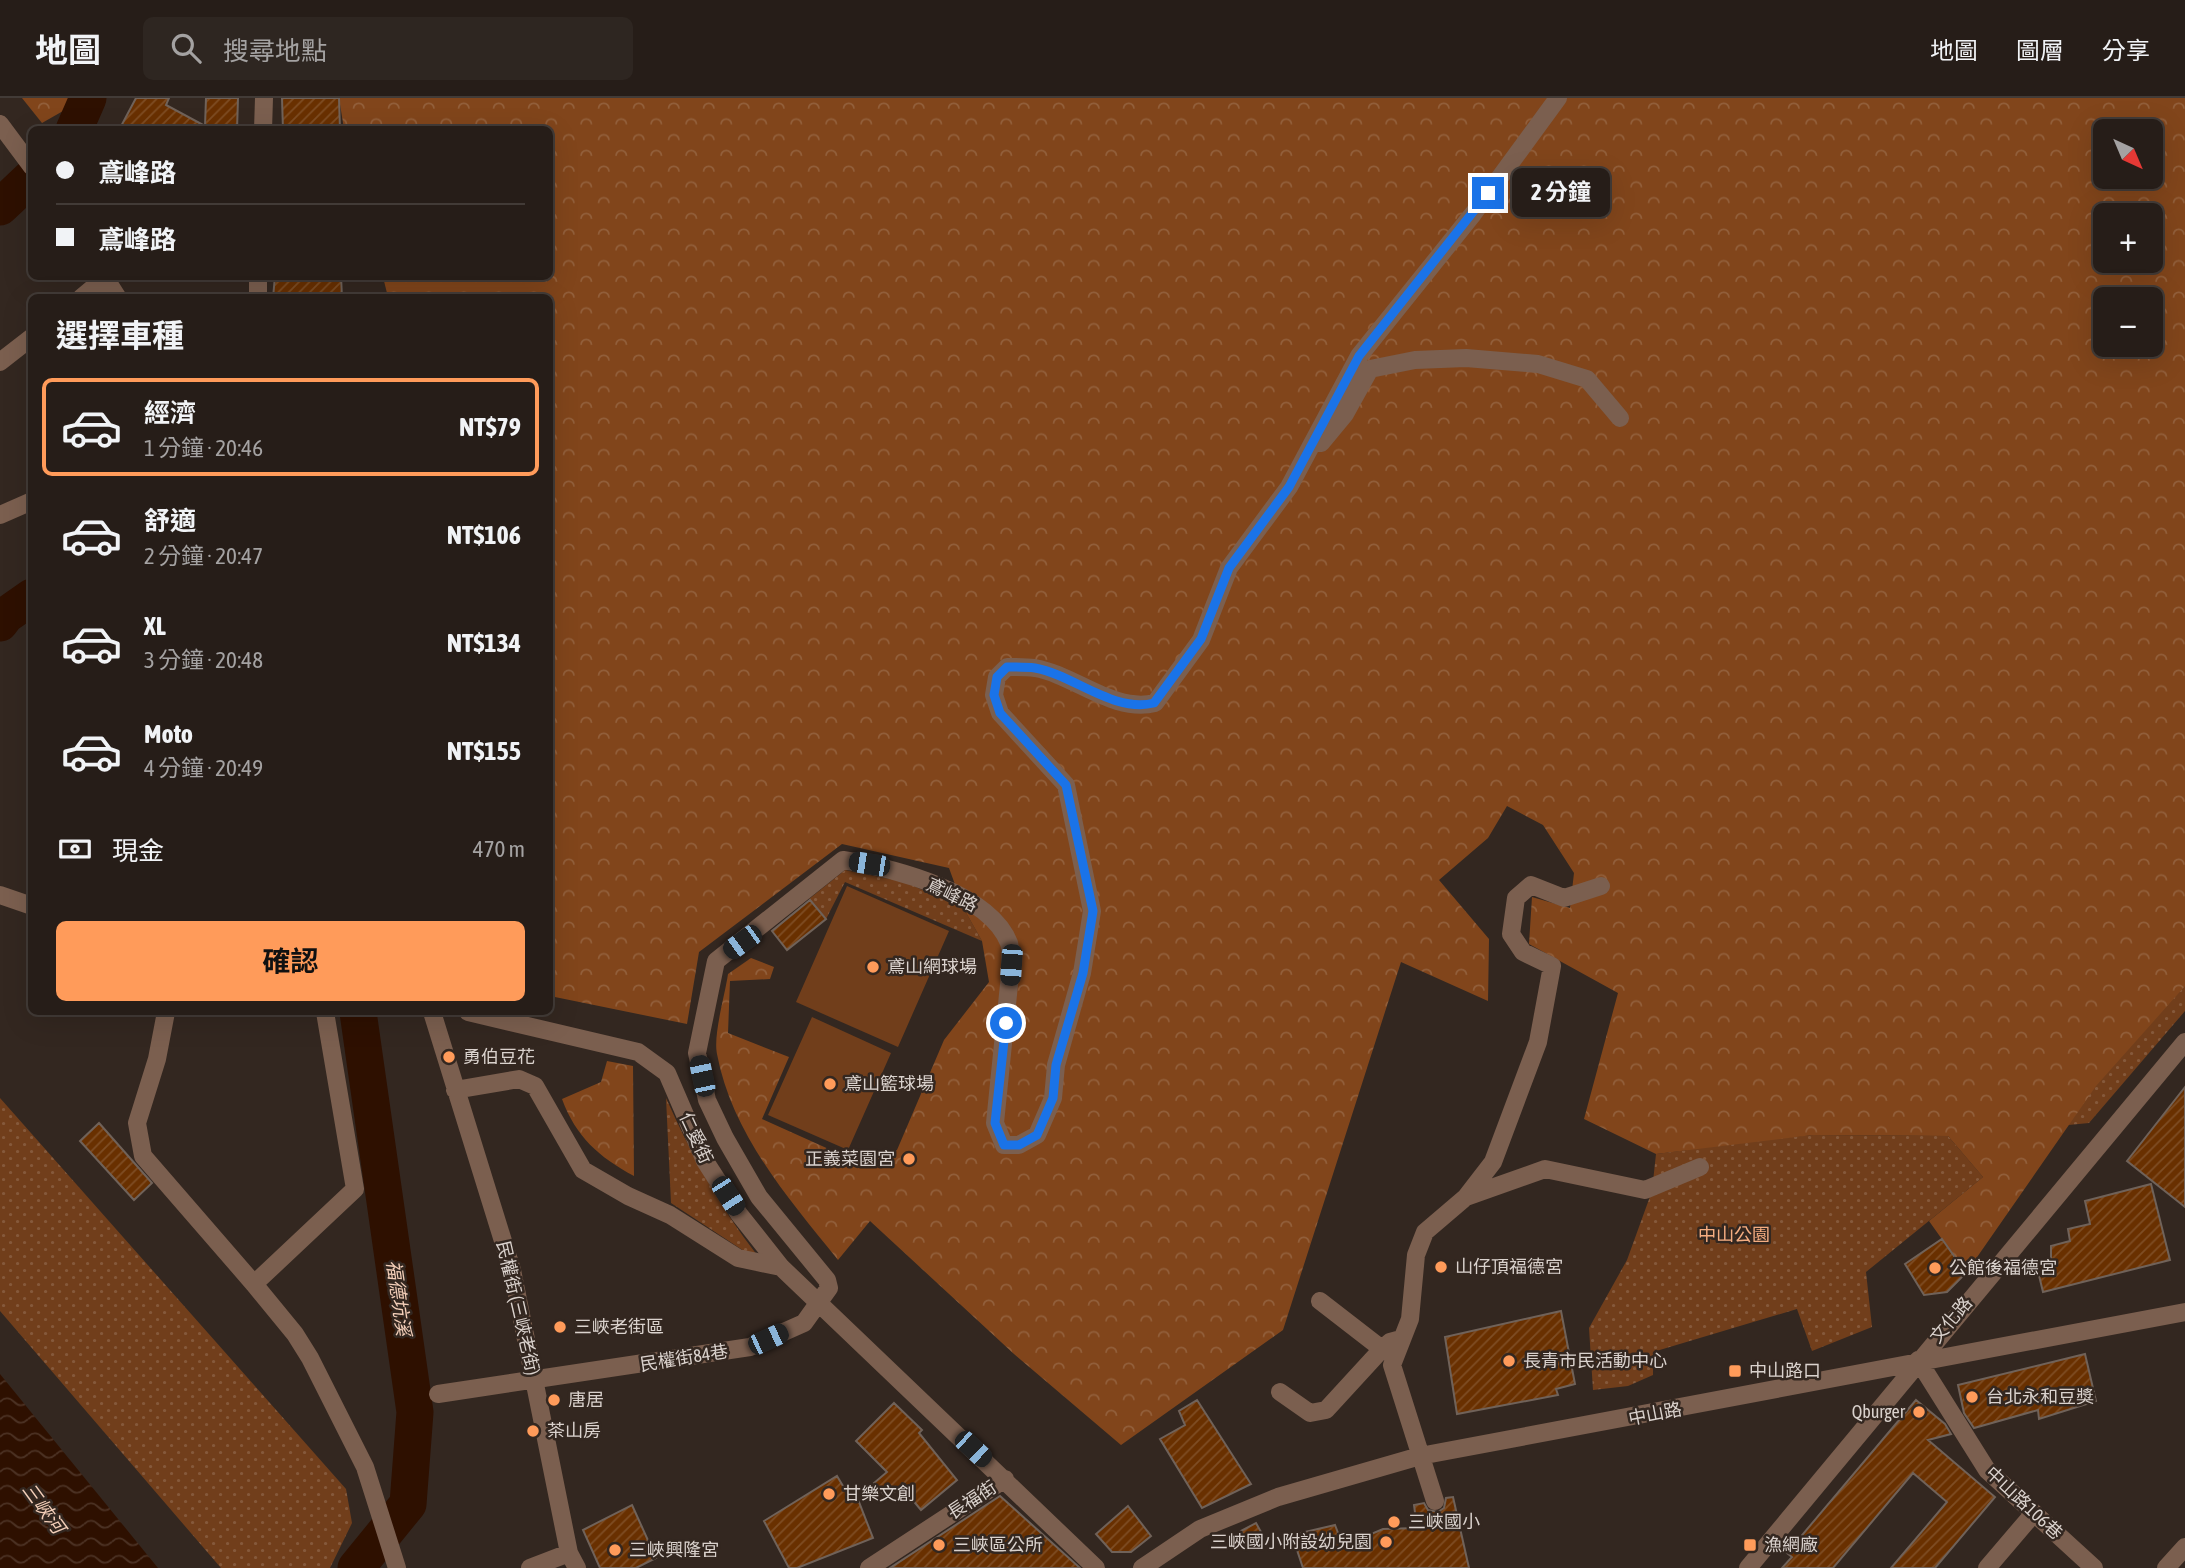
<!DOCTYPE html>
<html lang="zh-TW">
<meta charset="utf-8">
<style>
:root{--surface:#261d18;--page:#2e2621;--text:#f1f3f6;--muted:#a4a2a2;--line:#423b37;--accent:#ff9b5a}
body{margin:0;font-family:"Asap Condensed","Noto Sans TC",sans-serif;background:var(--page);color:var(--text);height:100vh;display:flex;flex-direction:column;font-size:26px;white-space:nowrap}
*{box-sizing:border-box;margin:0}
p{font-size:23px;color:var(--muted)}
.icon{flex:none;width:38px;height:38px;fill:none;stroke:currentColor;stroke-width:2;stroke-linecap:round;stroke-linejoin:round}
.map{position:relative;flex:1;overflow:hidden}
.side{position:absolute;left:28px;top:196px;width:525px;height:721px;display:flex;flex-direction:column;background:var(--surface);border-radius:10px;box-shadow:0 7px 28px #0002,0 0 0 2px var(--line)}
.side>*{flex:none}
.guide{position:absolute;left:28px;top:28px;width:525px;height:154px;border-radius:10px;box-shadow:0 7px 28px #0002,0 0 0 2px var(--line);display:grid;align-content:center;height:154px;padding:0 28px;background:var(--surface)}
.needle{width:46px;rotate:136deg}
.buttons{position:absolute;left:2093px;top:21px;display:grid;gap:14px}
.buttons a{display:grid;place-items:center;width:70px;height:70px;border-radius:10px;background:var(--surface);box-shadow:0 7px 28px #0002,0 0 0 2px var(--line);font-size:35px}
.end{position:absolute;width:32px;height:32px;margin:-16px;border:9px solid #1a73e8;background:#fff;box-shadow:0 0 0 4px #fff}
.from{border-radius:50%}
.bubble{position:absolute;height:49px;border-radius:10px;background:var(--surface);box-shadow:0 7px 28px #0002,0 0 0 2px var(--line);font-size:23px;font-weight:700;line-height:49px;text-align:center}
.car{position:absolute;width:21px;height:42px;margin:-21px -10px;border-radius:9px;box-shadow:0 0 5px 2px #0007;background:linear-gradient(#222 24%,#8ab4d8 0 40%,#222 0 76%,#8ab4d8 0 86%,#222 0)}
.guide b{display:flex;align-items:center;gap:24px;height:66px;font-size:26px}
.guide b+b{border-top:2px solid var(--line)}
.guide i{width:18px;height:18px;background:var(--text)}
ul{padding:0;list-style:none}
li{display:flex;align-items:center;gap:21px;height:98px;margin:0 14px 10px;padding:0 14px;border:4px solid transparent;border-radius:10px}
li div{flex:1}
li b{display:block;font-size:26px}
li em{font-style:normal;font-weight:700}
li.on{border-color:var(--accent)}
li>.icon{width:63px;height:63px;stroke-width:1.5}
h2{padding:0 28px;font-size:32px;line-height:84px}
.pay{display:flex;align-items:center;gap:18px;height:77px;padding:0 28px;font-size:26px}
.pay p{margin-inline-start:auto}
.cta{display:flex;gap:14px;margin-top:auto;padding:14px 28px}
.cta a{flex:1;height:80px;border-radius:10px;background:var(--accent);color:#111;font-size:28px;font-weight:700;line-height:80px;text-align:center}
header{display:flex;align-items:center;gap:42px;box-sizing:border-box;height:98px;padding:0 35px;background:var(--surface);border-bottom:2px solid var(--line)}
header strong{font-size:33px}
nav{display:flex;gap:38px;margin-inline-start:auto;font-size:24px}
.search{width:490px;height:63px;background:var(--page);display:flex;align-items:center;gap:18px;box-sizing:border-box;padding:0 24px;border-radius:10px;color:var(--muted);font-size:26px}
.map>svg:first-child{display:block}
.grass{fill:url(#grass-dots)}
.forest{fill:url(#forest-crowns);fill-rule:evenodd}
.garden{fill:#713e1b}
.water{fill:url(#water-waves)}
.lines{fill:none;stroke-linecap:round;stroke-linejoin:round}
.river{stroke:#2e1000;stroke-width:37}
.building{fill:url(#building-hatch);stroke:#706259;stroke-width:2}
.minor{stroke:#7b5f4f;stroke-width:18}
.route{stroke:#1a73e8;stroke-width:9}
.poi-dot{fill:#ff9b5a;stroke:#332720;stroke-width:2.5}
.labels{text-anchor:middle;stroke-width:5;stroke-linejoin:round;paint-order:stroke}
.street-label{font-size:18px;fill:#dad2cd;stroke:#332720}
.poi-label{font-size:18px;fill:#dad2cd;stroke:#332720;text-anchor:start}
.park-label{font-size:18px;fill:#f5ad81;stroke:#332720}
.water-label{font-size:19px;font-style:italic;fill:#f3ceb8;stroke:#332720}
</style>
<header>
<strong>地圖</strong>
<div class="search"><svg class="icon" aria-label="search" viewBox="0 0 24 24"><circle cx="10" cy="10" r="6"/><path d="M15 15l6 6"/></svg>搜尋地點</div>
<nav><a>地圖</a><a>圖層</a><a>分享</a></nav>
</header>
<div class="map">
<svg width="2185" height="1470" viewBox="0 0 2185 1470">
<defs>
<pattern id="grass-dots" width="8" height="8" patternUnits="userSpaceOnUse" patternTransform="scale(1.75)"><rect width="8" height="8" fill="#713e1b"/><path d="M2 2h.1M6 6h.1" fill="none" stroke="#85593b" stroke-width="1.8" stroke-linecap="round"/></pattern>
<pattern id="forest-crowns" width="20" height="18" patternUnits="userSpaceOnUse" patternTransform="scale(1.75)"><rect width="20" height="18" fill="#81451b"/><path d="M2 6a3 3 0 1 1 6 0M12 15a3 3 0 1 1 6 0" fill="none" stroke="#925f3b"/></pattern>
<pattern id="water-waves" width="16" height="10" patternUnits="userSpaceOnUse" patternTransform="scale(1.75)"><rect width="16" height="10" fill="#2e1000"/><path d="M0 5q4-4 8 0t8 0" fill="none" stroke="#4c3224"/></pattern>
<pattern id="building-hatch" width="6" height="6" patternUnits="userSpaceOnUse" patternTransform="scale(1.75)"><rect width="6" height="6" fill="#693000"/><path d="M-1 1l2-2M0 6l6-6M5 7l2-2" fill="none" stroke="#7e4d24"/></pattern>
</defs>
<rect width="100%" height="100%" fill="#332720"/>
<path class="grass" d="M2185,714V913L2089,1025L1997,1034L1845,1021L1781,1040L1813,1037L1948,1038L1983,1079L1866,1174L1872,1229L1812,1253L1797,1211L1653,1254V1277L1628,1288L1593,1292L1589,1230L1627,1162L1652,1093L1656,1056L1687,1052Z
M845,772L905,784L964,811L982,843L845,784L826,821L809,801Z
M0,1000L346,1391L352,1425L330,1470H221L0,1213Z
M666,1000C691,1056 719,1108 757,1157H750L671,1105Z"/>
<path class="forest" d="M22,0H69L63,13L42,25Z
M339,0H2185V888L2096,988L1966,1175L1929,1123L1983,1079L1948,1038L1813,1037L1656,1056L1584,1021L1618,895L1529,846L1532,799L1570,810L1574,775L1543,727L1507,708L1488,740L1439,782L1489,841L1488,903L1401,864L1283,1232L1121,1347L1014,1256L870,1123L838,1162C788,1100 732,1036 717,956C713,937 725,897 728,876L751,860L774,869L770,881L730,883L728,935L789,959L762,1021L862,1066L897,1052L944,942L989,884L982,843L964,811L949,770L842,746L699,854L687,926L550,898V200L388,199L383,179L550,178V32L344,31ZM2105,33H2151V79H2105ZM2105,117H2151V163H2105ZM2105,201H2151V247H2105Z
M607,963L633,968L634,1078C599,1059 576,1039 562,1001L601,984Z"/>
<path class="garden" d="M847,788L949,833L898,949L796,904Z
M812,919L891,955L848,1052L768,1017Z"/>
<path class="water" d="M0,1276L158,1470H0Z"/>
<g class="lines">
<path class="river" d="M74,32L88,0
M0,109L32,79
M0,525L6,517L32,499
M356,1470L408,1406L415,1314L358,914"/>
</g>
<path class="building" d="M136,0H169L166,7L205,28L206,0H238L237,32H119Z
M282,0H339L340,32H283Z
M275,178H341L342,200H273Z
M810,802L826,821L787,852L772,833Z
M2185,989V1109L2127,1063Z
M99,1025L152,1085L134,1102L80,1043Z
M2151,1086L2170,1162L2043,1194L2036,1165L2051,1161V1148L2070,1143L2068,1131L2090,1126L2085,1103Z
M1942,1141L1966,1175L1947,1194L1924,1197L1905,1166Z
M1561,1213L1575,1286L1556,1291L1558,1297L1457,1316L1445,1239Z
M2085,1256L2096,1303L2039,1321L2038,1312L1974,1330L1964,1315L1958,1287Z
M1197,1302L1251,1386L1202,1410L1160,1341L1185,1327L1179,1313Z
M1916,1302L1945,1326L1951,1336L1928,1342L1995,1399L1935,1470H1891L1947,1404L1913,1375L1833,1470H1782L1792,1459L1787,1455Z
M894,1305L922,1332L919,1335L957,1382L921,1412L901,1388L887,1400L874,1385L887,1374L856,1343Z
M837,1378L852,1403L857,1399L873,1440L797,1470H789L764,1423Z
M1000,1398L1080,1470H890Z
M1453,1399L1469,1470H1303L1292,1437L1335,1427L1343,1448L1383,1431L1417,1430L1414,1407L1424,1405L1428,1412L1438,1414L1444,1410L1446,1400Z
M632,1407L656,1460L636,1470H600L583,1432Z
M1128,1408L1151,1438L1131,1454H1112L1096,1436Z
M1256,1425L1266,1443L1251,1451L1241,1433Z"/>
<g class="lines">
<path class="minor" d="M0,26L32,69
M263,32L264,0
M104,178L118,200
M81,200L105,180
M258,200V178
M0,264L32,239
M1321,345L1345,316L1370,271L1415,262L1466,260L1538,266L1587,281L1620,320
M0,417L32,403
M0,797L32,808
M166,914L157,961L137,1025L143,1058L254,1186L295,1236L310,1260L365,1369L397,1470
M432,914L512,1172L569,1455L577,1470
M468,914L638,954L667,975L705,1063L739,1116L781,1169L1096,1470
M455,992L519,981L535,988L583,1072L628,1098L670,1117L738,1160L781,1169
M1466,1099L1545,1071L1645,1092L1700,1069
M254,1186L355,1091L325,914
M1320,1203L1382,1251
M1918,1262L1987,1372L2094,1470
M1280,1294L1310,1315L1326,1312L1382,1251L1390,1244L1401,1241
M438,1296L750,1249L804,1225L829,1190L827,1182L759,1099L725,1040L707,1002L697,955L716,863L843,762C893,770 989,794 1009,845C1011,852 1010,860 1011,867L995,1025L1004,1047H1019L1037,1037L1053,1000L1056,967L1082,875L1092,813L1066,687L1000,615L994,597L997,579L1007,569C1016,569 1026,569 1035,570C1075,577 1113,615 1155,605L1201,542L1229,470L1289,389L1359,258L1473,116L1558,0
M1435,1403L1392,1267L1410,1221L1416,1157L1425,1134L1466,1099L1493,1064L1538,944L1552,868L1523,854L1511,836L1516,800L1531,787L1564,800L1601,788
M530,1470L569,1455
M869,1470L1005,1381
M1142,1470L1200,1431L1278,1399L1420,1358L2185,1214
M1748,1470L2185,944
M1987,1470L2034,1415
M2166,1470L2185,1449"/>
</g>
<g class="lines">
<path class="route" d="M1006,925L995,1025L1004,1047H1019L1037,1037L1053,1000L1056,967L1083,875L1093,813L1066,687L1000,615L994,597L997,579L1007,569C1016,569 1026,569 1035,570C1074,577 1113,615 1154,605L1201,541L1229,470L1289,389L1359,258L1488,95"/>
</g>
<g class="poi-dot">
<circle cx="873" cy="869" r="7"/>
<circle cx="449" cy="959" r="7"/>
<circle cx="830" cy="986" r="7"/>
<circle cx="909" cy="1061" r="7"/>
<circle cx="1441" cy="1169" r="7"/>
<circle cx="1935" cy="1170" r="7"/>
<circle cx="560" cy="1229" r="7"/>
<circle cx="1509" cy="1263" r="7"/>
<rect x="1728" y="1266" width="14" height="14" rx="3.5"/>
<circle cx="1972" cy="1299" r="7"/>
<circle cx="554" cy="1302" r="7"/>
<circle cx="1919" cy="1314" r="7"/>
<circle cx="533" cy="1333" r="7"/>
<circle cx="829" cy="1396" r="7"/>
<circle cx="1394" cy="1424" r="7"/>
<circle cx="1386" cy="1444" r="7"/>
<circle cx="939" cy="1447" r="7"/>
<rect x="1743" y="1440" width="14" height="14" rx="3.5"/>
<circle cx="615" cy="1452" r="7"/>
</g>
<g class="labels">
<g class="street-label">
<text transform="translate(952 797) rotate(26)" y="6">鳶峰路</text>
<text transform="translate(696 1040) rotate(65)" y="6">仁愛街</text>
<text transform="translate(518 1210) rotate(77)" y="6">民權街 (三峽老街)</text>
<text transform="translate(1951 1222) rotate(-50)" y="6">文化路</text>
<text transform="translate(684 1260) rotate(-9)" y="6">民權街84巷</text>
<text transform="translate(1655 1316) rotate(-11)" y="6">中山路</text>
<text transform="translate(972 1402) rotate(-33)" y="6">長福街</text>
<text transform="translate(2024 1405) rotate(43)" y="6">中山路106巷</text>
</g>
<g class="poi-label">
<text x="887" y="875">鳶山網球場</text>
<text x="463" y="965">勇伯豆花</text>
<text x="844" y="992">鳶山籃球場</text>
<text x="895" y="1067" text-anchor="end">正義菜園宮</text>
<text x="1455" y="1175">山仔頂福德宮</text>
<text x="1949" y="1176">公館後福德宮</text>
<text x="574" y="1235">三峽老街區</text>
<text x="1523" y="1269">長青市民活動中心</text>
<text x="1749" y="1279">中山路口</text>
<text x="1986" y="1305">台北永和豆獎</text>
<text x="568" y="1308">唐居</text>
<text x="1905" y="1320" text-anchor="end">Qburger</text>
<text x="547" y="1339">茶山房</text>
<text x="843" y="1402">甘樂文創</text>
<text x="1408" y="1430">三峽國小</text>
<text x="1372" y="1450" text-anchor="end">三峽國小附設幼兒園</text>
<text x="953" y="1453">三峽區公所</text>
<text x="1764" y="1453">漁網廠</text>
<text x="629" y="1458">三峽興隆宮</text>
</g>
<g class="park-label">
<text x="1734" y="1143">中山公園</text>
</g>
<g class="water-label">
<text transform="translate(399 1200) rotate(82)" y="7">福德坑溪</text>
<text transform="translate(44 1410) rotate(54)" y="7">三峽河</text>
</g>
</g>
</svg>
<div class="buttons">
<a><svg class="needle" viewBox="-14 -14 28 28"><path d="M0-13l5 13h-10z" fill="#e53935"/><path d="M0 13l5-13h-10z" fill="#a4a2a2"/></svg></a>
<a>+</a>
<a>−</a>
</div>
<i class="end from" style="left:1006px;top:925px"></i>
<i class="end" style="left:1488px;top:95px"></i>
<div class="bubble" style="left:1512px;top:70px;width:98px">2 分鐘</div>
<i class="car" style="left:869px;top:766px;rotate:279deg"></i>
<i class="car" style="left:742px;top:844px;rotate:234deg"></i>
<i class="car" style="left:1011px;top:867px;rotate:184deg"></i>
<i class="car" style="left:702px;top:978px;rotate:348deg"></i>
<i class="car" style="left:728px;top:1098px;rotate:147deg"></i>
<i class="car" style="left:768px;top:1241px;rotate:65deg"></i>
<i class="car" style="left:973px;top:1351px;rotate:133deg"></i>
<div class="guide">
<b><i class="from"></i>鳶峰路</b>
<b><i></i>鳶峰路</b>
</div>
<section class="side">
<h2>選擇車種</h2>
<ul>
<li class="on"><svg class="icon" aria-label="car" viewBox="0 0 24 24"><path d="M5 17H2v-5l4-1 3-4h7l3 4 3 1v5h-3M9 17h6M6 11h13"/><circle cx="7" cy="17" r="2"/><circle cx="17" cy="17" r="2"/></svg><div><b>經濟</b><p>1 分鐘 · 20:46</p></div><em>NT$79</em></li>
<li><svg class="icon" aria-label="car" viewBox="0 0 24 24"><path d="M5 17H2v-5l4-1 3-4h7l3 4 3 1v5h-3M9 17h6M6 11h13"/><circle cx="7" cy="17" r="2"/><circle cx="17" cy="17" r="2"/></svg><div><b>舒適</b><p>2 分鐘 · 20:47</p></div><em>NT$106</em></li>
<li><svg class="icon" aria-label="car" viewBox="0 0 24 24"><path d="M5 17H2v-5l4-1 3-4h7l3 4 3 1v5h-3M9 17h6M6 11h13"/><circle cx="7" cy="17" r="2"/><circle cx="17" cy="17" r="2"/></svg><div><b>XL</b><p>3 分鐘 · 20:48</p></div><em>NT$134</em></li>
<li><svg class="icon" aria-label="car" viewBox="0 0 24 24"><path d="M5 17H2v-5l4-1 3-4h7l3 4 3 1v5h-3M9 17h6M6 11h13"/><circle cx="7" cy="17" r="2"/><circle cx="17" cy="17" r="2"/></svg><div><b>Moto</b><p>4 分鐘 · 20:49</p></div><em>NT$155</em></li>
</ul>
<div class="pay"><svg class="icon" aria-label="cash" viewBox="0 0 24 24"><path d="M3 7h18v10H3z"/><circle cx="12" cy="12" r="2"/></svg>現金<p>470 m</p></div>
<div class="cta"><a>確認</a></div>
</section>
</div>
